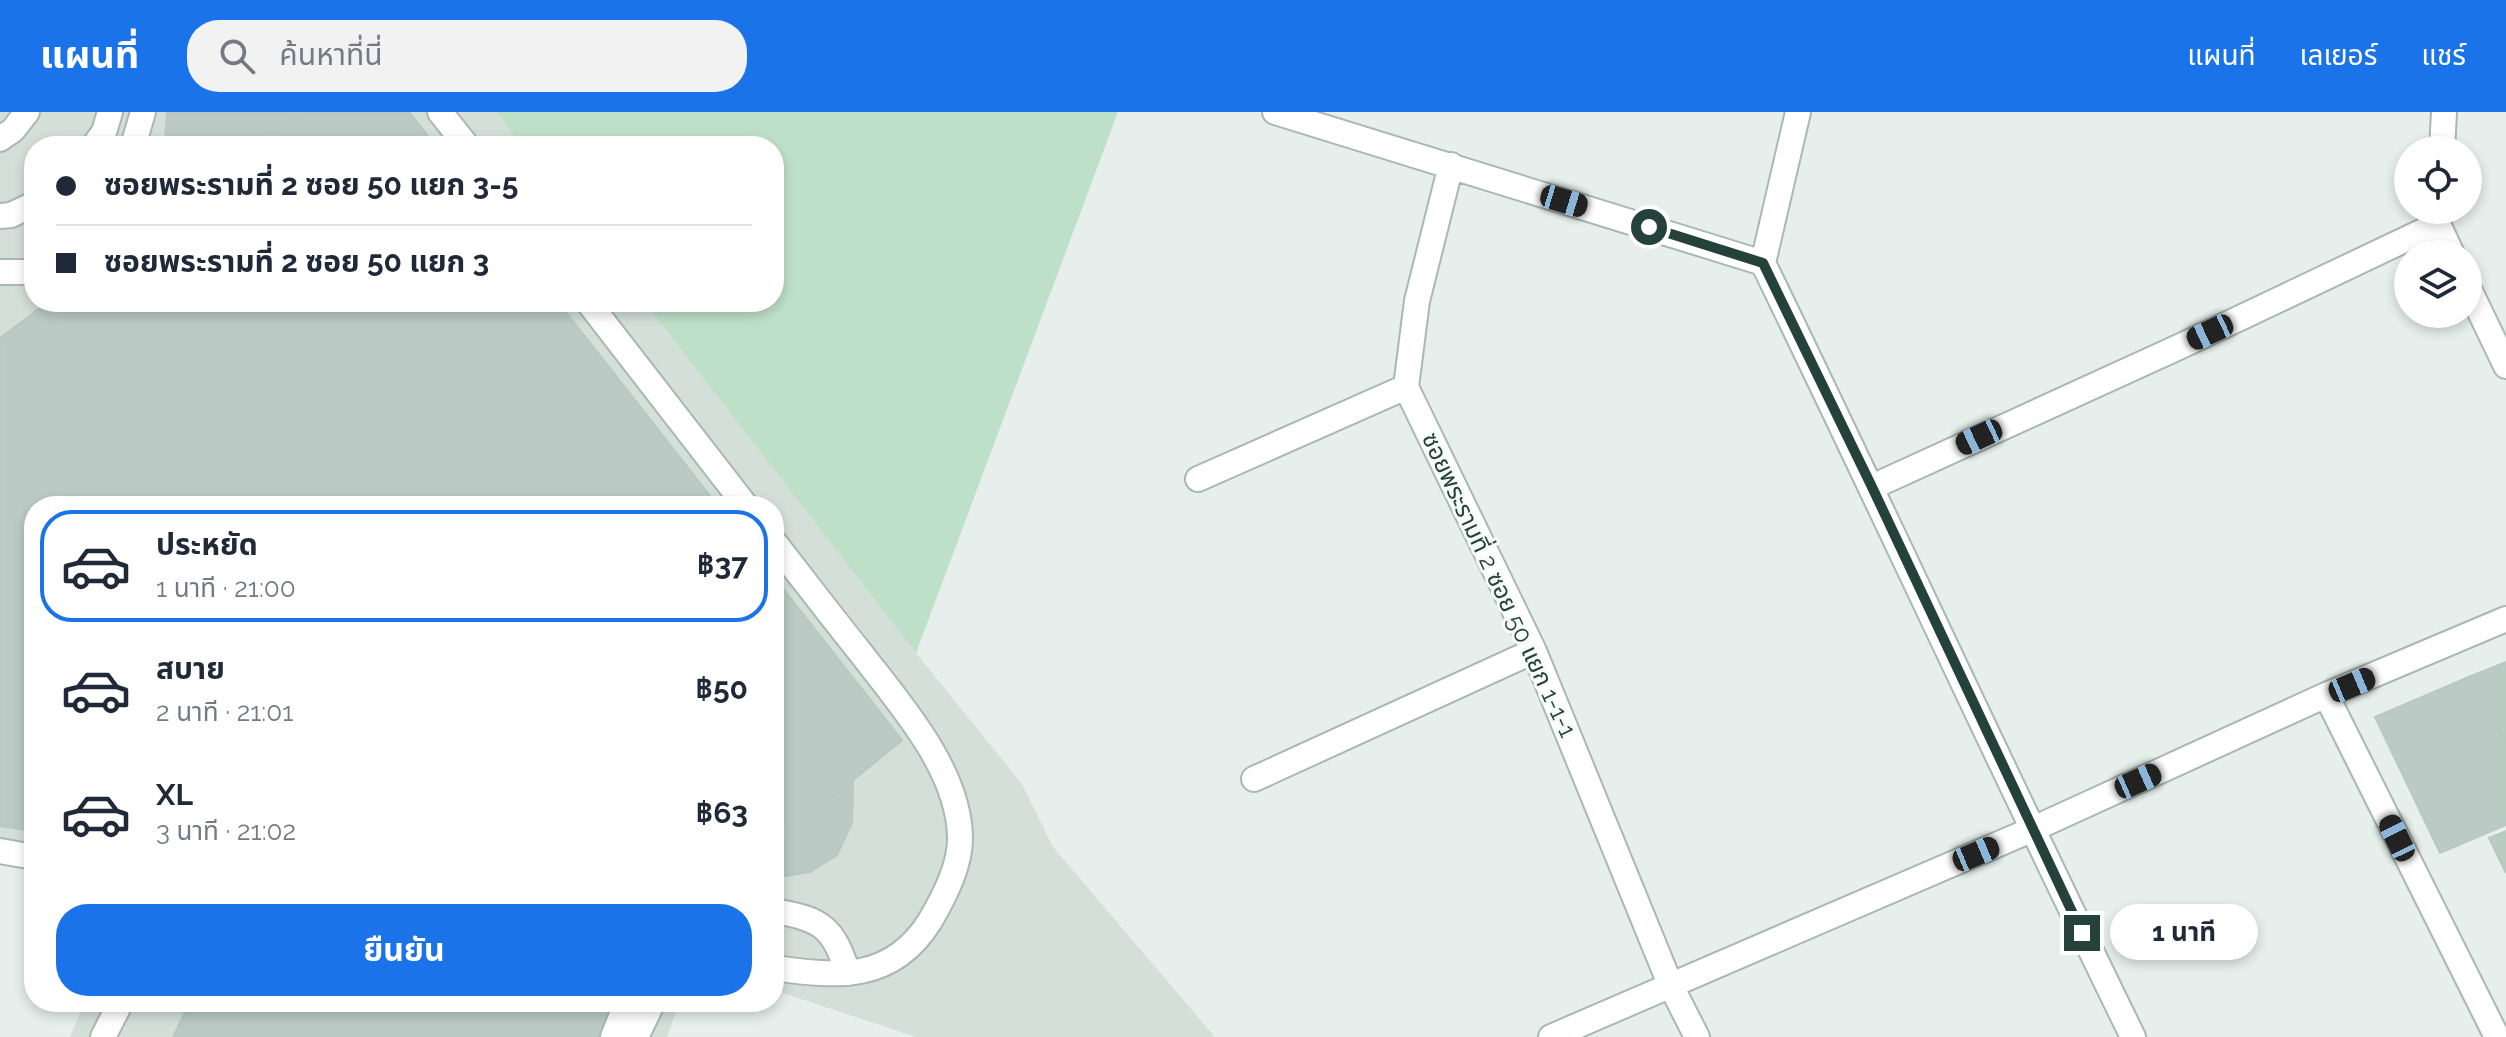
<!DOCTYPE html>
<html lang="th">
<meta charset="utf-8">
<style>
:root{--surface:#fff;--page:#f2f2f3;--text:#1f2937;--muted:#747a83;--line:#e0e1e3;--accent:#1a73e8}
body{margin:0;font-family:Raleway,"Noto Sans Thai",sans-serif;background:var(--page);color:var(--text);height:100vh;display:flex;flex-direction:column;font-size:30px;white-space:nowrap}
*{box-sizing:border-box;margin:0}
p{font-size:26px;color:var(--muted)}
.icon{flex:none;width:44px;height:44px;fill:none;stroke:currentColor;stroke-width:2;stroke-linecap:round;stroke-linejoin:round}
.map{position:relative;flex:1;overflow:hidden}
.panel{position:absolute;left:24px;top:384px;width:760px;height:516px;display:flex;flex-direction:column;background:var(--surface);border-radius:32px;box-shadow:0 4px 12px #0003}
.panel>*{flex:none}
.banner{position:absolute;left:24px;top:24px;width:760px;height:176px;border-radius:32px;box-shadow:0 4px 12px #0003;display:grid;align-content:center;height:176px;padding:0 32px;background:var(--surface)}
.tools{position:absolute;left:2394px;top:24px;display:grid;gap:16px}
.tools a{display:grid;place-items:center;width:88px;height:88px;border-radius:50%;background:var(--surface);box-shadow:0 4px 12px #0003;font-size:40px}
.end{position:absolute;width:36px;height:36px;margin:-18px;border:10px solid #24423a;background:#fff;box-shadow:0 0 0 4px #fff}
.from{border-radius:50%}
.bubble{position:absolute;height:56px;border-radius:28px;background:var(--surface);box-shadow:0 4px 12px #0003;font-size:26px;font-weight:700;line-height:56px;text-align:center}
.car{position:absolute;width:24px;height:48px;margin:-24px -12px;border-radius:10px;box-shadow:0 0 6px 2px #0007;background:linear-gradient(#222 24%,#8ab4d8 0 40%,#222 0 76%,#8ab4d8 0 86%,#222 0)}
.banner b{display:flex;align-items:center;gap:28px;height:76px;font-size:30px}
.banner b+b{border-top:2px solid var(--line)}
.banner i{width:20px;height:20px;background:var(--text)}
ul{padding:14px 0 0;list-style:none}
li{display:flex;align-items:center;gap:24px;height:112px;margin:0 16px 12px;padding:0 16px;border:4px solid transparent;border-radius:32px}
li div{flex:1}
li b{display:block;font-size:30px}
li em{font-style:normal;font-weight:700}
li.active{border-color:var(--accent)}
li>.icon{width:72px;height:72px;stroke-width:1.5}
.primary-button{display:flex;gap:16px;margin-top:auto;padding:16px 32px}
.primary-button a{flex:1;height:92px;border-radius:32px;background:var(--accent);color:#fff;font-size:32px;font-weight:700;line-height:92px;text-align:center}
header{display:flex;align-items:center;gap:48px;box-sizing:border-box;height:112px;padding:0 40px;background:var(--accent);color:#fff}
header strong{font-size:38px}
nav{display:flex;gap:44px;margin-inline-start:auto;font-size:28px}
.search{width:560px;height:72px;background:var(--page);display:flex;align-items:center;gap:20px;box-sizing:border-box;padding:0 28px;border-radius:32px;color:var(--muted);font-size:30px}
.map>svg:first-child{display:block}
.built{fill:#d4dfda}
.green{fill:#bfe0c8}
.building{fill:#bbcac4;stroke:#b8c9c2;stroke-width:2}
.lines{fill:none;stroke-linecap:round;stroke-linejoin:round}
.minor-casing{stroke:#a8b8b2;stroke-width:28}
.minor{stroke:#fff;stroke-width:24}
.route{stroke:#24423a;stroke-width:10}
.labels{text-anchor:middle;stroke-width:6;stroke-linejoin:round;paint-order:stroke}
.street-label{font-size:24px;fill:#24423a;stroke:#f7fbf9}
</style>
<header>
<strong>แผนที่</strong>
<div class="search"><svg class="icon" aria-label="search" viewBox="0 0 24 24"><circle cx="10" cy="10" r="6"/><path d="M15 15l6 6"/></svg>ค้นหาที่นี่</div>
<nav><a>แผนที่</a><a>เลเยอร์</a><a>แชร์</a></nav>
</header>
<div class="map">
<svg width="2506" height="925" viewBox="0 0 2506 925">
<rect width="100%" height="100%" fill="#e6efeb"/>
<path class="built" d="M0,0H496L522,34H34V190H644L916,541L1022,672L1053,735L1215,925H916L774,878V394H34V758L0,752Z
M85,890H698L678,894L667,925H70Z"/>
<path class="green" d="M496,0H1118L916,541L644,190H774V34H522Z"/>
<path class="building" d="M167,0H301L257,34H168L165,27Z
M301,0H409L436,34H257Z
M48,190H558L718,394H34V719L0,714V226Z
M774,465L902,628L774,733Z
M2506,550V634L2471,564Z
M2471,564L2506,634V713L2440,741L2375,605Z
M853,669L852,711L837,743L810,760L780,765L774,762V733Z
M2506,719V761L2489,726Z
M190,890H622L608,925H173Z"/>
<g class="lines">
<defs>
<path id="minor" d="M440,0L467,34
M1275,0L1763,151L1798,0
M0,27L13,18L27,0
M94,34L104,20L110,0
M133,34L143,0
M2442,38L2444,0
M1451,53L1417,189L1406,275L1534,539L1670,872L1697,925
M2438,98V112L2452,142
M0,104L11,103L34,92
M1763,151C1888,408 2007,668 2133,925
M0,160H30L34,157
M2468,175L2506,254
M588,190L746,394
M1198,367L1406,275
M1872,375L2181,234L2438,112
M774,430C803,467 831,504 860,540C899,591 958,656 960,724C961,753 944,785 930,809C892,870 838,865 774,856
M2326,583L2497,925
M1254,667L1534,539
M0,739L34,745
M774,799C822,807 833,815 848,861
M103,925L121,890
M613,925L627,890
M636,925L653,890
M1551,925L2031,718L2326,583L2506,507"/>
</defs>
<use href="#minor" class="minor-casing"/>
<use href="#minor" class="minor"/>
</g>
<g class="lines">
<path class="route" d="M1649,115L1763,151L1872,375L2082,821"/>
</g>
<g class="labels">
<g class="street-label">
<text transform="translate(1499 473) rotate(65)" y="8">ซอยพระรามที่ 2 ซอย 50 แยก 1-1-1</text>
</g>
</g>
</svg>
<div class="tools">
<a><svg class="icon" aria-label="locate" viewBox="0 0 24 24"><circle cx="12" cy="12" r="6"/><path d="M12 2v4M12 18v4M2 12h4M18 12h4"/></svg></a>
<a><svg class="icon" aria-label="layers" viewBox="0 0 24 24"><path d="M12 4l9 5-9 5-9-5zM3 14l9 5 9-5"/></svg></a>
</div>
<i class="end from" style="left:1649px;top:115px"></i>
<i class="end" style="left:2082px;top:821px"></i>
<div class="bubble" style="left:2110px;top:792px;width:148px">1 นาที</div>
<i class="car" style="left:1564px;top:89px;rotate:107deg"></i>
<i class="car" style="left:2210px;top:220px;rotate:245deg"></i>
<i class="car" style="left:1979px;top:325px;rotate:245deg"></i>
<i class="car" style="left:2352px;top:573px;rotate:67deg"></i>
<i class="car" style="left:2138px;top:669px;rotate:66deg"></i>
<i class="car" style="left:2397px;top:726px;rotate:334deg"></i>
<i class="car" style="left:1976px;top:742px;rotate:67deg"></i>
<div class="banner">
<b><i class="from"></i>ซอยพระรามที่ 2 ซอย 50 แยก 3-5</b>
<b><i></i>ซอยพระรามที่ 2 ซอย 50 แยก 3</b>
</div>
<section class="panel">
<ul>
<li class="active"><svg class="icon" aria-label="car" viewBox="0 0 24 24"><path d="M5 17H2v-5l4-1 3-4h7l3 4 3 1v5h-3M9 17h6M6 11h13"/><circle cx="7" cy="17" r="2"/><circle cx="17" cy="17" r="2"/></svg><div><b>ประหยัด</b><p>1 นาที · 21:00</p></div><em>฿37</em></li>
<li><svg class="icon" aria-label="car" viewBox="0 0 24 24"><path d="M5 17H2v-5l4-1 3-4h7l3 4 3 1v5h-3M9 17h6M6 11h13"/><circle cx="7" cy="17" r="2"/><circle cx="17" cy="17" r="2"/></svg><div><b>สบาย</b><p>2 นาที · 21:01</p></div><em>฿50</em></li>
<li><svg class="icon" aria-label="car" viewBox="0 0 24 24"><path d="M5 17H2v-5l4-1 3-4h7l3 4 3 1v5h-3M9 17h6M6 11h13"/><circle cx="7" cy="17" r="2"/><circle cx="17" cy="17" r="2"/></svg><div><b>XL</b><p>3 นาที · 21:02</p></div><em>฿63</em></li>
</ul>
<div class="primary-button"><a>ยืนยัน</a></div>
</section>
</div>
